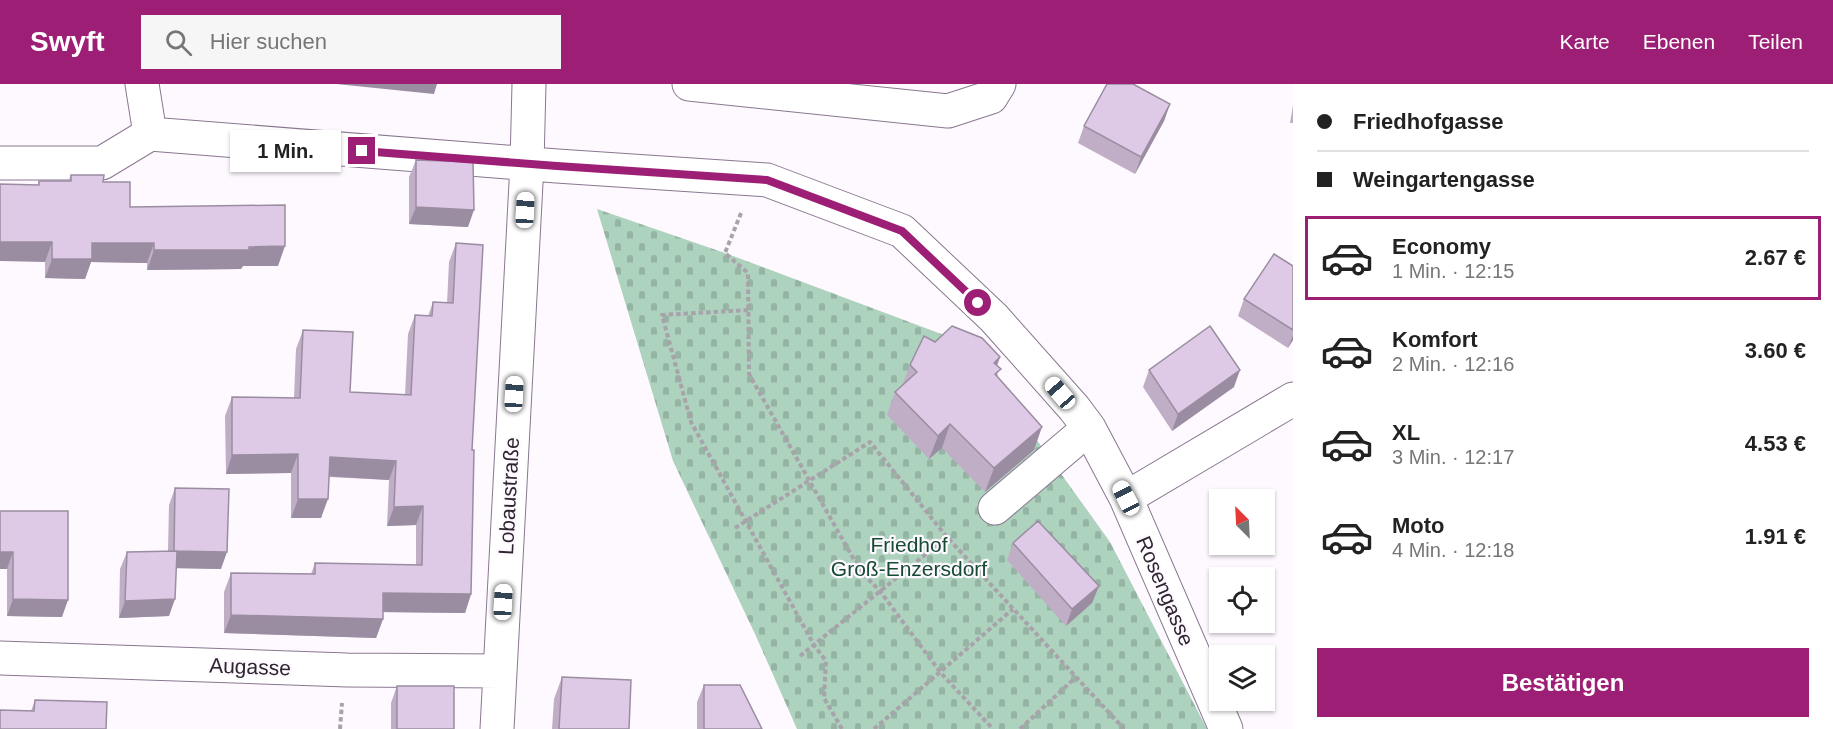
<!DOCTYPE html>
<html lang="de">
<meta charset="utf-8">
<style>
:root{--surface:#fff;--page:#f6f6f6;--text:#222;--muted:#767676;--line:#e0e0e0;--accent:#9d1f75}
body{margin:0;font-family:Helvetica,sans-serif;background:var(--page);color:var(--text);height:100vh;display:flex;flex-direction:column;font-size:22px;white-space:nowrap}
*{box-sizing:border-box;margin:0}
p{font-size:20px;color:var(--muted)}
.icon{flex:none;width:33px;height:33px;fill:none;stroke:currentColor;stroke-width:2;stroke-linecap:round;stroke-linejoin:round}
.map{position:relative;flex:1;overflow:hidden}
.side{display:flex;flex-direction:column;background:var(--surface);width:540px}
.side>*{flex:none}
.hud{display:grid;align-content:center;height:132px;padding:0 24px;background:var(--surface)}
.needle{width:39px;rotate:336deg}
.tools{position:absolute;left:1209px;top:405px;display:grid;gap:12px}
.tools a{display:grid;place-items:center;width:66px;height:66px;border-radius:0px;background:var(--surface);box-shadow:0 2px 4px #0004;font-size:30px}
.end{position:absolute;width:27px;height:27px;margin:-14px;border:8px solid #9d1f75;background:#fff;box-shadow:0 0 0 3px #fff}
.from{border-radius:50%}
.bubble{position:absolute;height:42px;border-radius:0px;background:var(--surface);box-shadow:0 2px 4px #0004;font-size:20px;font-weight:700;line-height:42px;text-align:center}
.car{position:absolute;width:18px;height:36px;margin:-18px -9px;border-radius:8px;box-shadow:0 0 4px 2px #0007;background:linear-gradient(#fff 24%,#345 0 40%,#fff 0 76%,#345 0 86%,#fff 0)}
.hud b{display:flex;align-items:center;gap:21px;height:57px;font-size:22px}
.hud b+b{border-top:2px solid var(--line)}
.hud i{width:15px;height:15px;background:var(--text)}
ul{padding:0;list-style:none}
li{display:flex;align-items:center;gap:18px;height:84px;margin:0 12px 9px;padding:0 12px;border:3px solid transparent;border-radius:0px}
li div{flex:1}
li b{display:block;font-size:22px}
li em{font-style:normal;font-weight:700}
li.on{border-color:var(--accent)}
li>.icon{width:54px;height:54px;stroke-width:1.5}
.action{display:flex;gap:12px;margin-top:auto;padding:12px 24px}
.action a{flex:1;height:69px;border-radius:0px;background:var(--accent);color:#fff;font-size:24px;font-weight:700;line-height:69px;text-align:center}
header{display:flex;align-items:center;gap:36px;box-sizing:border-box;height:84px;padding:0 30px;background:var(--accent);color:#fff}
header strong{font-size:28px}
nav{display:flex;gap:33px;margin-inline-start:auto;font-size:21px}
.search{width:420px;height:54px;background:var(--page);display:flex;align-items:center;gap:15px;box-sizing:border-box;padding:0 21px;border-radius:0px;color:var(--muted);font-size:22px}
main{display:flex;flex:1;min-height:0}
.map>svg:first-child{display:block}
.cemetery{fill:url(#cemetery-stones)}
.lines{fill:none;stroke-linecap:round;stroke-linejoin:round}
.minor-casing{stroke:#897790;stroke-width:35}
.path{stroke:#a8a2aa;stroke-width:4;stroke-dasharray:4.5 3;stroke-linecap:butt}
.minor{stroke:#fff;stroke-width:33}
.wall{fill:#bfaec6}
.shaded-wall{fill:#9b8da1}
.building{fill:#decae6;stroke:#9b8da1;stroke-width:1.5}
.route{stroke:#9d1f75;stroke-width:8}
.labels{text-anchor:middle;stroke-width:4.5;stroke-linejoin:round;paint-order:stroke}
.street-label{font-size:21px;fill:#2d2530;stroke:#fef9ff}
.park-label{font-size:21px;fill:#154a33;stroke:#fef9ff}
</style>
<header>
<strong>Swyft</strong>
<div class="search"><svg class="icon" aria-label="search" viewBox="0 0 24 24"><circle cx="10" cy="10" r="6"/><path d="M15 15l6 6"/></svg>Hier suchen</div>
<nav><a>Karte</a><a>Ebenen</a><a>Teilen</a></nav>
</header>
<main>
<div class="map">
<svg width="1293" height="645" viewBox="0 0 1293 645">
<defs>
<pattern id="cemetery-stones" width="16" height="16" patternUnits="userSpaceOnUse" patternTransform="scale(1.5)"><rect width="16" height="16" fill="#add2bd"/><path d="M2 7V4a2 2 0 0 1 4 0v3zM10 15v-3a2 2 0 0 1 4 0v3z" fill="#95b4a3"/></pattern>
</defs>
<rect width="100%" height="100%" fill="#fef9ff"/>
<path class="cemetery" d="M597,125L725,169L968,260L1110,458L1207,645H797L755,550L673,377Z"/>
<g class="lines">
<defs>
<path id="minor" d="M142,0L150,50
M689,0L948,27L991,13L999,0
M0,79H102L150,50L557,82L767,96L902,147L994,234L1074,324L1089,344L1126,414
M995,424L1089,344
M0,574L347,586L500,587
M497,645L527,80L529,0
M1226,645L1126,414L1293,315"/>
</defs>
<use href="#minor" class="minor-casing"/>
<path class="path" d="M741,129L725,169L748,189L749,290L861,488L880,507L940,588L993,645
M748,226L662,231L691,338L814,561L826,577L824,614L842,645
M735,444L870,358L947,453L1124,645
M800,572L947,453
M340,645L342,619
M874,645L1013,525
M1020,645L1075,594"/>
<use href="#minor" class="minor"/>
</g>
<path class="wall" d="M1170,20L1164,37L1135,90L1078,59L1084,42Z
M1293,21V39H1290Z
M416,76L468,143L409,140V93Z
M71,91L103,98L130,123L278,182H243L241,185L147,186V179L91,178L85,195L45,194V178L38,101L39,97H68Z
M456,159L472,366L471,510L465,529L383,528V535L376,554L224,549V508L231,489L311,490L315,479L416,481V441L387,442L389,396L329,393L321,434H291V389L226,390L225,332L232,313L294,314L296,265L303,246L350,308L405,311L408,250L415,231L428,232L433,218L447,219L449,178Z
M1293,182V256L1288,264L1238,232L1244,215Z
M935,258L1000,273L997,282L998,294L1034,366L985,408L942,364L929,375L887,331L895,308L902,302L910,281Z
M1149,286L1234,303L1172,347L1143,303Z
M175,404L221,485L176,484L169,532L119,534L120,485L127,468L168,467L169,421Z
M0,427L62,533L7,532V485H0Z
M1013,459L1099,502L1092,519L1066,542L1007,476Z
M562,593L629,645H552L554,615Z
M704,601L762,645H697V618Z
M397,602L454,645H391V619Z
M35,616L106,645L31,627Z"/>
<path class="shaded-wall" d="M336,0H437L434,10Z
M1170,20L1164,37L1135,90L1141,73Z
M416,123L474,126L468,143L409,140Z
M0,158H52L45,178L0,177Z
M92,159H154L147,179L91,178L85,195L45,194L52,175Z
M285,162L278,182H243L241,185L147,186L154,166Z
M1293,251V256L1288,264Z
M1000,273L991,297L994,279Z
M1240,286L1234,303L1172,347L1178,330Z
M950,340L942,364L929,375L938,352Z
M1042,343L1034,366L985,408L994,384Z
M298,370L291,389L226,390L232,371Z
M330,373L396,377L389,396L324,392Z
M298,415H328L321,434H291Z
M423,422L416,441L387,442L394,423Z
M174,467L227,468L221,485L168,484Z
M0,468H13L7,485H0Z
M1099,502L1092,519L1066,542L1072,525Z
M383,509L471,510L465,529L377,528Z
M13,515L68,516L62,533L7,532Z
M175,515L169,532L119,534L125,517Z
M231,531L383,535L376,554L224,549Z"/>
<path class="building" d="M1107,0H1133L1170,20L1141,73L1084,42Z
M416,76L473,78L474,126L416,123Z
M71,91H104L103,98H130V123L285,121V162L249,163V166H154V159H92V175H52V158H0V100L39,101V97H71Z
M456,159L483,161L472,366H474L471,510L383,509V535L231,531V489L315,490V479L422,481L423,422L394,423L396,377L330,373L328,415H298V370L232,371V313L300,314L303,246L353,248L350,308L411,311L415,231L432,232L433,218L453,219Z
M1274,170L1293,182V246L1244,215Z
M952,242L982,254L1000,273L994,279L1001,285L995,290L1042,343L994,384L950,340L938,352L895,308L917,288L910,281L924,252L935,258Z
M1210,242L1240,286L1178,330L1149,286Z
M175,404L229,405L227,468L174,467Z
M0,427H68V516L13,515V468H0Z
M1038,437L1099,502L1072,525L1013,459Z
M177,467L175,515L125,517L127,468Z
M562,593L631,596L629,645H559Z
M704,601H740L762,645H704Z
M397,602H454V645H397Z
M35,616L107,618L106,645H0V626L34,627Z"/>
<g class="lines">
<path class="route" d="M362,67L557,82L767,96L902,147L978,219"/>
</g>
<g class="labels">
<g class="street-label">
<text transform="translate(509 412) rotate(-87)" y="7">Lobaustraße</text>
<text transform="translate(1165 507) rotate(67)" y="7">Rosengasse</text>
<text transform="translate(250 583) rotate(2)" y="7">Augasse</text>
</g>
<g class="park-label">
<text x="909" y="468">Friedhof<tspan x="909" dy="24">Groß-Enzersdorf</tspan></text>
</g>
</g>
</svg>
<div class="tools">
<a><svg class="needle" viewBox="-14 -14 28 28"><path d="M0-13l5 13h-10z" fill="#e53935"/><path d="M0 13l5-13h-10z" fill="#767676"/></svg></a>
<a><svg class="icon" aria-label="locate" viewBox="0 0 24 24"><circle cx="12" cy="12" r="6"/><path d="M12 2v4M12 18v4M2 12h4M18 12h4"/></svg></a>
<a><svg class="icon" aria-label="layers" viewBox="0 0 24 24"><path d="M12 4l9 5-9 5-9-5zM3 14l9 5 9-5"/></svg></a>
</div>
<i class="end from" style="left:978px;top:219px"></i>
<i class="end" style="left:362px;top:67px"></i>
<div class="bubble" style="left:230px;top:46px;width:111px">1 Min.</div>
<i class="car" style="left:525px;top:126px;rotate:3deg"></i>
<i class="car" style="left:1060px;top:309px;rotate:319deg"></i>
<i class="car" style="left:514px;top:310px;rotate:3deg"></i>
<i class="car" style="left:1126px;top:414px;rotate:333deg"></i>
<i class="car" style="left:503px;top:518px;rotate:3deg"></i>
</div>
<section class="side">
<div class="hud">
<b><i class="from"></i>Friedhofgasse</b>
<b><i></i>Weingartengasse</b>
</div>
<ul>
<li class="on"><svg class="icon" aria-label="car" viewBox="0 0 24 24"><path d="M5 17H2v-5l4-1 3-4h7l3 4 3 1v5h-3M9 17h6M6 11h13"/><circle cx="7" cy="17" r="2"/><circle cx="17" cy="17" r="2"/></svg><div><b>Economy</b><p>1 Min. · 12:15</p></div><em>2.67 €</em></li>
<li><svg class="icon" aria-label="car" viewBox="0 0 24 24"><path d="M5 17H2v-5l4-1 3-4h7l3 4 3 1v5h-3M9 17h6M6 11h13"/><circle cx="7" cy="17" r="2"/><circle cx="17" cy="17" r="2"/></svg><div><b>Komfort</b><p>2 Min. · 12:16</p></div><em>3.60 €</em></li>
<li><svg class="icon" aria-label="car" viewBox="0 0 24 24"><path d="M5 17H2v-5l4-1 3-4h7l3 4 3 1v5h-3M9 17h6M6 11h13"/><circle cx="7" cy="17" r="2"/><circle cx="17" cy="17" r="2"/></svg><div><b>XL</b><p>3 Min. · 12:17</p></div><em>4.53 €</em></li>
<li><svg class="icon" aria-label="car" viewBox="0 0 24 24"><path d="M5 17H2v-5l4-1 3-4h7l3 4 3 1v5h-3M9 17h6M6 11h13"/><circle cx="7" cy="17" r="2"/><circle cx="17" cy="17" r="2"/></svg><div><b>Moto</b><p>4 Min. · 12:18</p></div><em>1.91 €</em></li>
</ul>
<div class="action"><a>Bestätigen</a></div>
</section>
</main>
